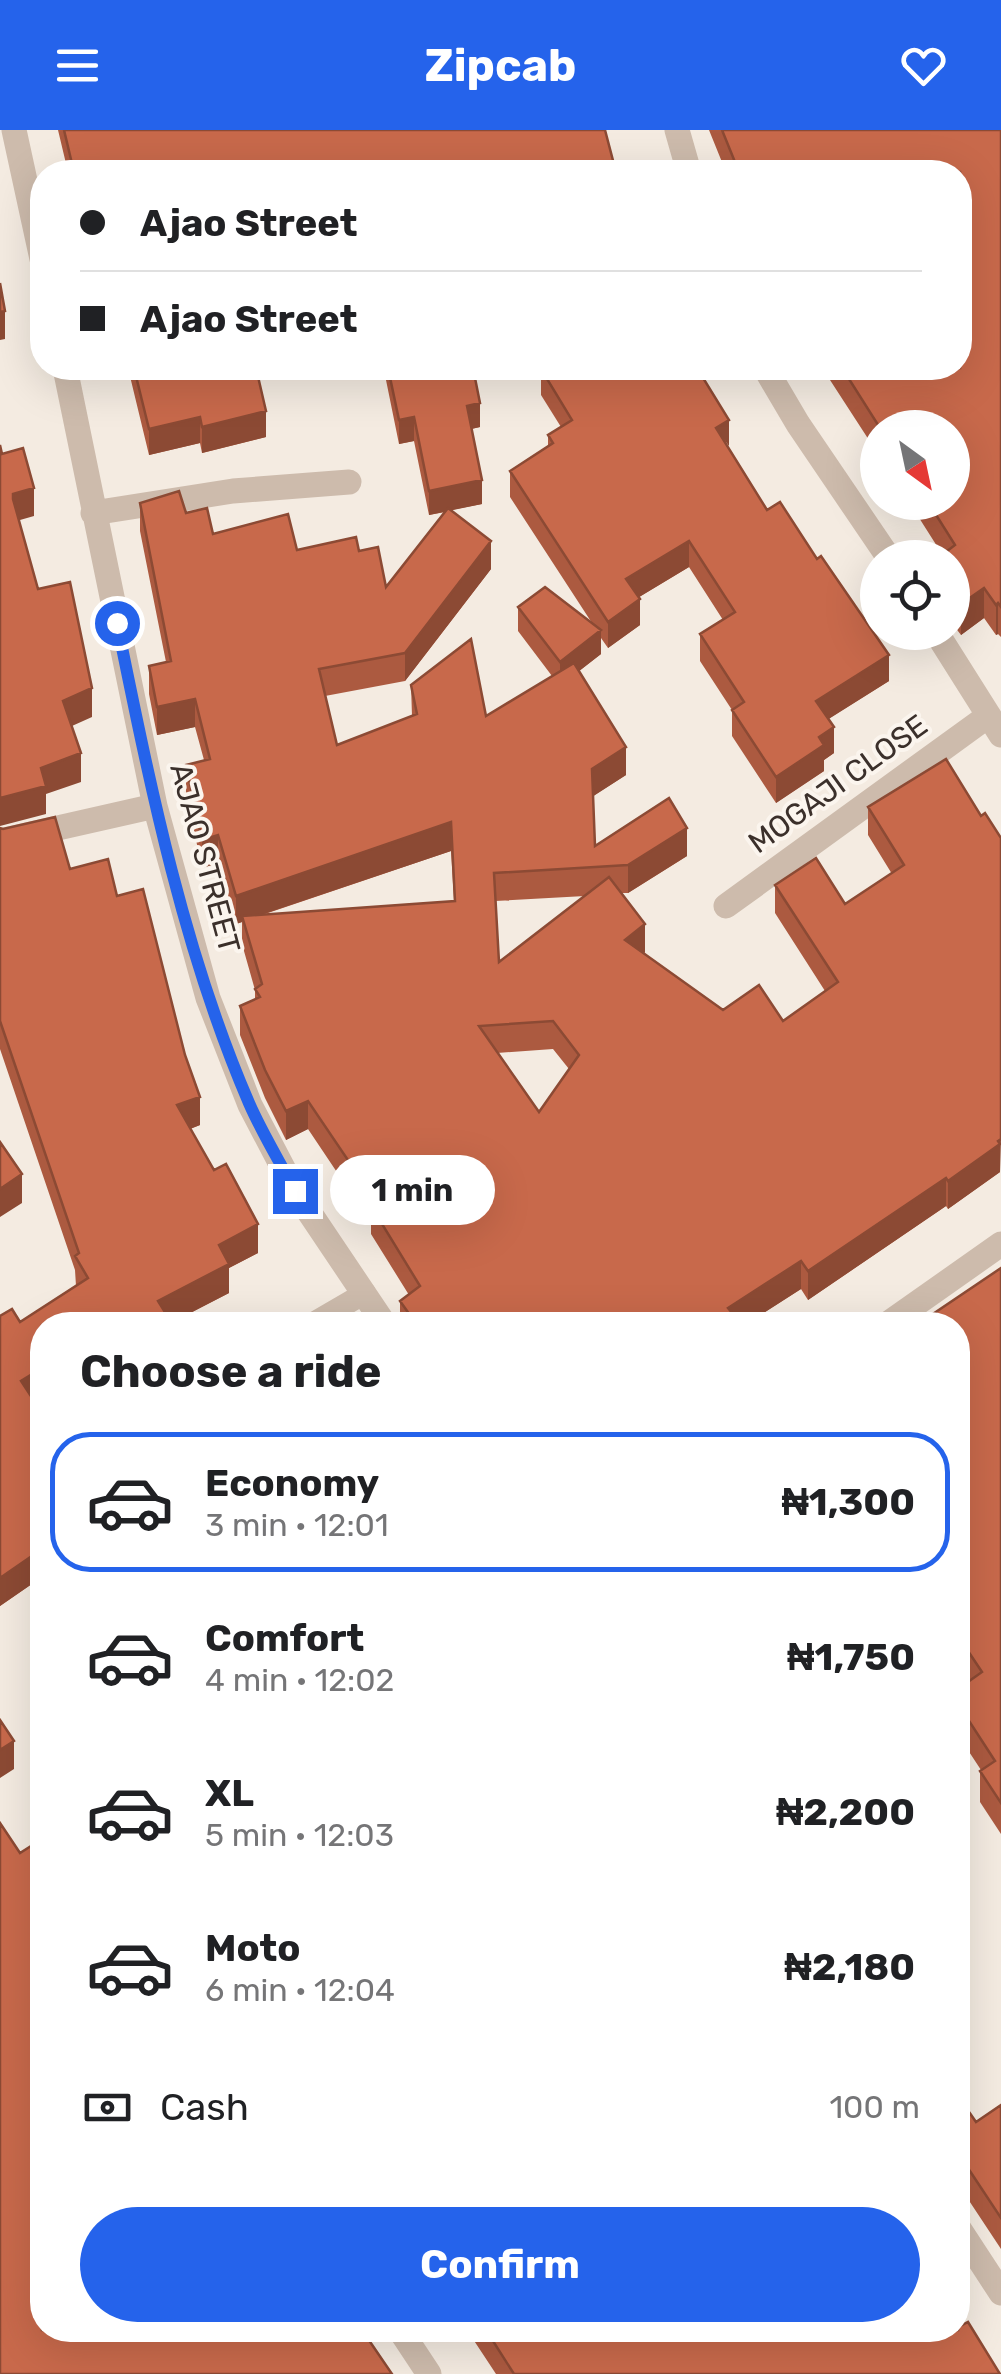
<!DOCTYPE html>
<meta charset="utf-8">
<style>
:root{--surface:#fff;--page:#f2f2f2;--text:#202124;--muted:#757577;--line:#e0e0e0;--accent:#2563eb}
body{margin:0;font-family:Rubik,sans-serif;background:var(--page);color:var(--text);height:100vh;display:flex;flex-direction:column;font-size:38px;white-space:nowrap}
*{box-sizing:border-box;margin:0}
p{font-size:32px;color:var(--muted)}
.icon{flex:none;width:55px;height:55px;fill:none;stroke:currentColor;stroke-width:2;stroke-linecap:round;stroke-linejoin:round}
.map{position:relative;flex:1;overflow:hidden}
.sheet{position:absolute;left:30px;top:1182px;width:940px;height:1030px;display:flex;flex-direction:column;background:var(--surface);border-radius:40px;box-shadow:0 10px 40px #0002}
.sheet>*{flex:none}
.hud{position:absolute;left:30px;top:30px;width:942px;height:220px;border-radius:40px;box-shadow:0 10px 40px #0002;display:grid;align-content:center;height:220px;padding:0 50px;background:var(--surface)}
.needle{width:65px;rotate:147deg}
.buttons{position:absolute;left:860px;top:280px;display:grid;gap:20px}
.buttons a{display:grid;place-items:center;width:110px;height:110px;border-radius:50%;background:var(--surface);box-shadow:0 10px 40px #0002;font-size:50px}
.end{position:absolute;width:45px;height:45px;margin:-22px;border:12px solid #2563eb;background:#fff;box-shadow:0 0 0 5px #fff}
.from{border-radius:50%}
.bubble{position:absolute;height:70px;border-radius:35px;background:var(--surface);box-shadow:0 10px 40px #0002;font-size:32px;font-weight:700;line-height:70px;text-align:center}
.hud b{display:flex;align-items:center;gap:35px;height:95px;font-size:38px}
.hud b+b{border-top:2px solid var(--line)}
.hud i{width:25px;height:25px;background:var(--text)}
ul{padding:0;list-style:none}
li{display:flex;align-items:center;gap:30px;height:140px;margin:0 20px 15px;padding:0 30px;border:5px solid transparent;border-radius:40px}
li div{flex:1}
li b{display:block;font-size:38px}
li em{font-style:normal;font-weight:700}
li.on{border-color:var(--accent)}
li>.icon{width:90px;height:90px;stroke-width:1.5}
h2{padding:0 50px;font-size:45px;line-height:120px}
.pay{display:flex;align-items:center;gap:25px;height:110px;padding:0 50px;font-size:38px}
.pay p{margin-inline-start:auto}
.button{display:flex;gap:20px;margin-top:auto;padding:20px 50px}
.button a{flex:1;height:115px;border-radius:60px;background:var(--accent);color:#fff;font-size:40px;font-weight:700;line-height:115px;text-align:center}
header{display:flex;justify-content:space-between;align-items:center;height:130px;padding:0 50px;background:var(--accent);color:#fff;font-size:45px;font-weight:700}
.map>svg:first-child{display:block}
.lines{fill:none;stroke-linecap:round;stroke-linejoin:round}
.lane{stroke:#cdbbac;stroke-width:22}
.street{stroke:#cdbbac;stroke-width:25}
.wall{fill:#ac5a40;fill-rule:evenodd}
.shaded-wall{fill:#8c4a34}
.building{fill:#c8694b;stroke:#8c4a34;stroke-width:2.5;fill-rule:evenodd}
.route{stroke:#2563eb;stroke-width:12}
.labels{text-anchor:middle;stroke-width:8;stroke-linejoin:round;paint-order:stroke}
.street-label{font-size:30px;fill:#3b302b;stroke:#fbf5ee}
</style>
<header><svg class="icon" aria-label="menu" viewBox="0 0 24 24"><path d="M4 6h16M4 12h16M4 18h16"/></svg>Zipcab<svg class="icon" aria-label="heart" viewBox="0 0 24 24"><path d="M12 20l-8-8c-3-5 5-10 8-4 3-6 11-1 8 4z"/></svg></header>
<div class="map">
<svg width="1001" height="2244" viewBox="0 0 1001 2244">
<rect width="100%" height="100%" fill="#f4ebe1"/>
<g class="lines">
<path class="lane" d="M310,1195L365,1163"/>
<path class="street" d="M14,0L42,129
M677,0L689,42
M65,238L155,676L208,868L250,975L295,1061L385,1195
M765,238L798,294L889,428
M93,383L233,361L349,352
M936,502L1001,605
M0,711L155,676
M726,776L988,586
M886,1195L1001,1114
M958,2097L1001,2163
M400,2200L429,2244"/>
</g>
<path class="wall" d="M58,0H605L616,42H68Z
M709,0H1001V507L998,504L996,505L984,488L961,505L952,493V428L942,424L909,372H952V298H878V324L830,250V238H960V42H726Z
M128,238H256L266,307L202,323L200,313L149,325Z
M386,238H473L480,297L471,299L482,374L451,380L491,439L405,551L325,566L337,615L412,586L411,555L486,586L552,546L518,501V477L592,493L510,367V341L548,316V305L561,297L541,265V239L701,238V243L728,317L767,380L889,551L828,589L834,623L824,630V641L776,673L732,606V580L700,531V504L723,490L689,437L639,467L640,495L608,518L601,508V524L579,541L626,645L593,666L595,716L687,726L628,763H621L645,822L644,824L723,880L783,891L825,861L775,783V755L845,774L892,744L868,705V677L981,686L1001,708L1000,1042L948,1079L946,1076L808,1170L801,1159L745,1195H400V1171L409,1165L371,1104V1093L308,999L286,1010L265,968L240,905V876L255,869V860L242,814V792L236,794L218,733L202,738L186,663V635L204,630L195,597L157,605L149,564V536L166,532L140,401V373L186,383L213,404L297,420L359,421L386,457L445,382L429,385L414,311L399,314L386,250ZM451,721L454,771L262,785ZM585,766L499,832L495,771ZM553,919L569,939L539,982L497,923Z
M0,698L117,766L200,995L190,999L258,1123L229,1138V1163L171,1193L173,1195H42V1266L34,1271L42,1447L0,1476V1186L20,1192L76,1156L75,1140L0,919Z
M1001,1138V1704L980,1672V1641L981,1640L958,1605V1559L967,1552L958,1538V1195L927,1192V1188Z
M958,1966L976,1992L1001,1975V2119L958,2054Z
M467,2200H582L1000,2244H496Z"/>
<path class="shaded-wall" d="M242,36V42H215Z
M5,181V209L0,210V182Z
M83,238H108L83,244Z
M480,273V297L467,300V276Z
M266,281V307L202,323V297Z
M200,287V313L149,325V299Z
M414,287V311L399,314V290Z
M729,290V316L716,298Z
M482,350V374L429,385V361Z
M34,358V386L13,392V364Z
M491,411V439L405,551V523Z
M689,411V437L626,475V449Z
M984,458V488L961,505V474Z
M640,469V495L608,518V492Z
M998,473V504L996,505V475Z
M601,500V524L560,556V532Z
M889,525V551L816,597V571Z
M92,558V587L63,600V571Z
M195,569V597L157,605V577Z
M834,597V623L824,630V641L776,673V647L819,607Z
M626,617V645L592,667V639Z
M81,623V652L46,664V684L0,696V668L41,638Z
M451,692V721L243,791L242,786V792L236,794V766Z
M687,698V726L628,763V735Z
M218,705V733L202,738V710Z
M645,794V822L625,838V810Z
M200,967V995L177,1004V975Z
M308,971V999L286,1010V981Z
M1001,1009L1000,1042L948,1079V1051Z
M22,1044V1073L0,1087V1059Z
M946,1048V1076L808,1170V1141Z
M258,1094V1123L229,1138V1163L167,1195L158,1171L219,1115Z
M801,1131V1159L745,1195H717L728,1178Z
M42,1238V1266L21,1280V1251Z
M42,1397V1447L0,1476V1448L36,1402Z
M14,1611V1639L0,1648V1620Z"/>
<path class="building" d="M64,0H605L616,42H243L242,36L215,42H74Z
M722,0H1001V477L998,473L996,475L984,458L961,474L952,463V428H938L955,415L928,372H952V298H880L842,238H960V42H739Z
M0,153L5,181L0,182Z
M134,238H256L266,281L202,297L200,287L149,299Z
M388,238H473L480,273L467,276L482,350L429,361L414,287L399,290Z
M544,238H697L729,290L716,298L767,380L780,372L817,429L821,426L889,525L816,571L834,597L819,607L824,615L776,647L732,580L744,572L700,504L735,482L689,411L626,449L640,469L608,492L510,341L553,313L548,305L572,290L541,239Z
M0,315L2,324L23,318L34,358L13,364V369L38,459L70,452L92,558L63,571L81,623L41,638L46,656L0,668Z
M179,361L186,383L207,378L213,404L288,384L297,420L356,407L359,421L378,417L386,457L448,378L491,411L405,523L319,539L337,615L417,584L411,555L471,509L486,586L574,533L626,617L592,639L595,716L669,668L687,698L628,735L494,743L499,832L609,747L645,794L625,810L723,880L759,855L783,891L838,852L775,755L816,728L845,774L904,735L868,677L946,629L981,686L985,683L1001,708V1009L998,1011L1000,1014L948,1051L946,1048L808,1141L801,1131L728,1178L733,1184L717,1195H417L400,1171L420,1156L371,1076L377,1073L308,971L286,981L265,940L240,876L260,867L255,859L262,854L242,786L455,771L451,692L236,766L218,705L202,710L186,635L210,629L195,569L157,577L149,536L171,531L140,373ZM553,891L579,925L539,982L479,896Z
M545,457L601,500L560,532L518,477Z
M55,687L70,739L108,729L117,766L143,759L185,925L200,967L177,975L214,1040L226,1034L258,1094L219,1115L229,1134L158,1171L173,1195H118L115,1190L108,1195H42V1238L21,1251L42,1283V1397L36,1402L42,1411V1419L0,1448V1186L12,1179L20,1192L88,1148L75,1126L79,1123L0,891V698L3,699Z
M0,1012L22,1044L0,1059Z
M1001,1138V1673L980,1641L995,1631L958,1574V1559L982,1542L958,1506V1195H923L930,1191L927,1188Z
M0,1590L14,1611L0,1620Z
M0,1693L20,1723L42,1709V2200H362L392,2244H0Z
M958,1966L976,1992L1001,1975V2088L958,2023Z
M958,2188L962,2195L968,2192L1000,2244H514L486,2200H958Z"/>
<g class="lines">
<path class="route" d="M117,493C150,655 183,820 249,973C262,1003 280,1032 295,1061"/>
</g>
<g class="labels">
<g class="street-label">
<text transform="translate(838 654) rotate(-36)" y="10">MOGAJI CLOSE</text>
<text transform="translate(205 728) rotate(75)" y="10">AJAO STREET</text>
</g>
</g>
</svg>
<div class="buttons">
<a><svg class="needle" viewBox="-14 -14 28 28"><path d="M0-13l5 13h-10z" fill="#e53935"/><path d="M0 13l5-13h-10z" fill="#757577"/></svg></a>
<a><svg class="icon" aria-label="locate" viewBox="0 0 24 24"><circle cx="12" cy="12" r="6"/><path d="M12 2v4M12 18v4M2 12h4M18 12h4"/></svg></a>
</div>
<i class="end from" style="left:117px;top:493px"></i>
<i class="end" style="left:295px;top:1061px"></i>
<div class="bubble" style="left:330px;top:1025px;width:165px">1 min</div>
<div class="hud">
<b><i class="from"></i>Ajao Street</b>
<b><i></i>Ajao Street</b>
</div>
<section class="sheet">
<h2>Choose a ride</h2>
<ul>
<li class="on"><svg class="icon" aria-label="car" viewBox="0 0 24 24"><path d="M5 17H2v-5l4-1 3-4h7l3 4 3 1v5h-3M9 17h6M6 11h13"/><circle cx="7" cy="17" r="2"/><circle cx="17" cy="17" r="2"/></svg><div><b>Economy</b><p>3 min · 12:01</p></div><em>₦1,300</em></li>
<li><svg class="icon" aria-label="car" viewBox="0 0 24 24"><path d="M5 17H2v-5l4-1 3-4h7l3 4 3 1v5h-3M9 17h6M6 11h13"/><circle cx="7" cy="17" r="2"/><circle cx="17" cy="17" r="2"/></svg><div><b>Comfort</b><p>4 min · 12:02</p></div><em>₦1,750</em></li>
<li><svg class="icon" aria-label="car" viewBox="0 0 24 24"><path d="M5 17H2v-5l4-1 3-4h7l3 4 3 1v5h-3M9 17h6M6 11h13"/><circle cx="7" cy="17" r="2"/><circle cx="17" cy="17" r="2"/></svg><div><b>XL</b><p>5 min · 12:03</p></div><em>₦2,200</em></li>
<li><svg class="icon" aria-label="car" viewBox="0 0 24 24"><path d="M5 17H2v-5l4-1 3-4h7l3 4 3 1v5h-3M9 17h6M6 11h13"/><circle cx="7" cy="17" r="2"/><circle cx="17" cy="17" r="2"/></svg><div><b>Moto</b><p>6 min · 12:04</p></div><em>₦2,180</em></li>
</ul>
<div class="pay"><svg class="icon" aria-label="cash" viewBox="0 0 24 24"><path d="M3 7h18v10H3z"/><circle cx="12" cy="12" r="2"/></svg>Cash<p>100 m</p></div>
<div class="button"><a>Confirm</a></div>
</section>
</div>
